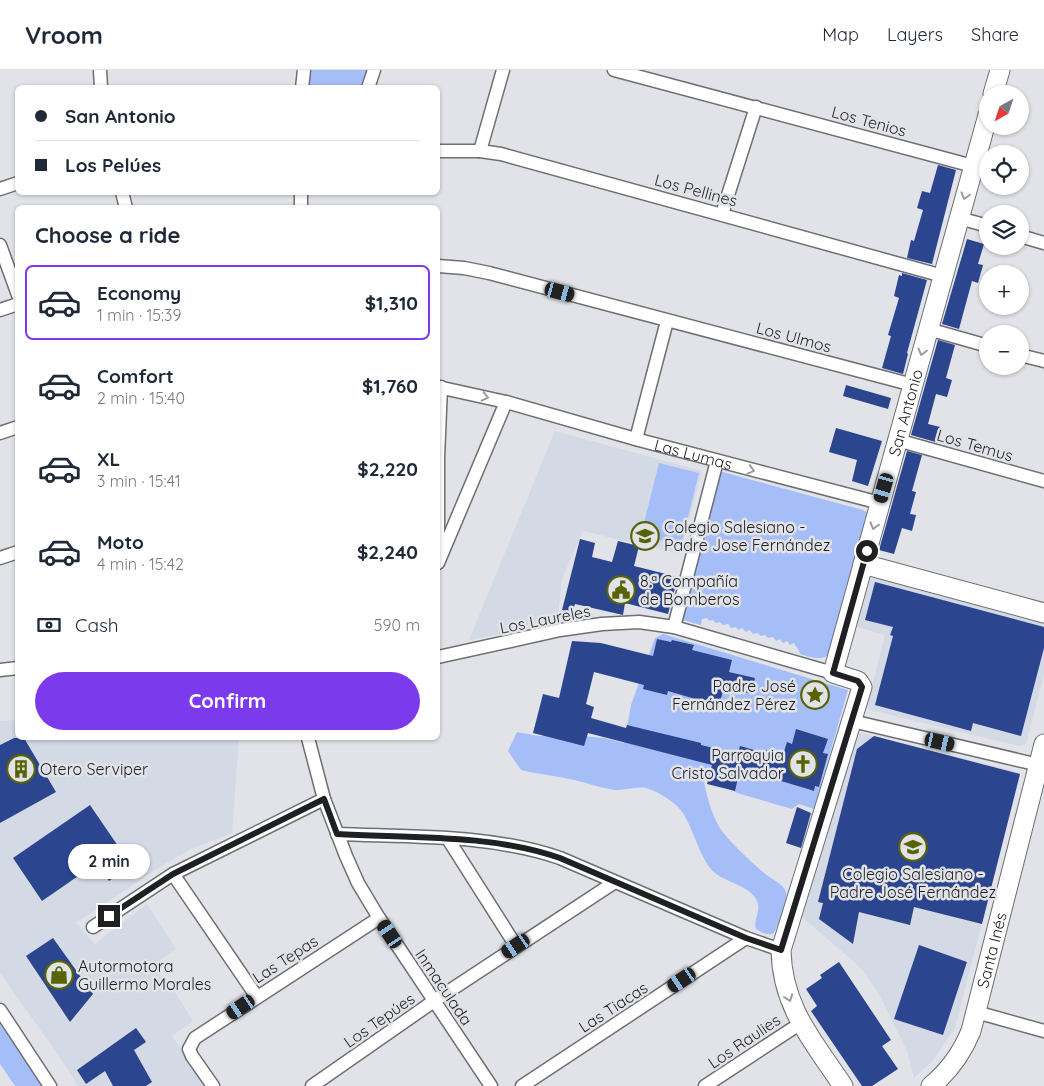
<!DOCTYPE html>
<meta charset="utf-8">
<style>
:root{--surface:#fff;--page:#f2f2f3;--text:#1f2937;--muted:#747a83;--line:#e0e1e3;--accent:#7c3aed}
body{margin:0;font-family:Quicksand,sans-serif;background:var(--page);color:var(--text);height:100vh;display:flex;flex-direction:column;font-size:19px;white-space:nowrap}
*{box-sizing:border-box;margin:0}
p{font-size:16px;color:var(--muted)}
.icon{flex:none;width:28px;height:28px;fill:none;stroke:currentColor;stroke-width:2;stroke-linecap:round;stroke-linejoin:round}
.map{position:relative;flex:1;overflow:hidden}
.sheet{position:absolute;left:15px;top:135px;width:425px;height:535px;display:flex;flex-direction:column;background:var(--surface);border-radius:8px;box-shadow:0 1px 4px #0004}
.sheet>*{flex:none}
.banner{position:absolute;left:15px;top:15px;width:425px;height:110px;border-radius:8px;box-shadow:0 1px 4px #0004;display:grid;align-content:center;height:110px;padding:0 20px;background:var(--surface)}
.needle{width:32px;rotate:220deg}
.fabs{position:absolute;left:979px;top:15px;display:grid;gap:10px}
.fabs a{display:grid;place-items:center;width:50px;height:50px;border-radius:50%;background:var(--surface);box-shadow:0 1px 4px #0004;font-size:25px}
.end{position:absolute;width:22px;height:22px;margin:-11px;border:6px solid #1f2021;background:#fff;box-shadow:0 0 0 2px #fff}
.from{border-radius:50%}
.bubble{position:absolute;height:35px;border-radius:18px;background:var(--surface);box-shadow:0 1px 4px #0004;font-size:16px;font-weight:700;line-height:35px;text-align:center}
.car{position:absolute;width:15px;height:30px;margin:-15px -8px;border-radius:6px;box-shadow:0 0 4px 1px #0007;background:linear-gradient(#222 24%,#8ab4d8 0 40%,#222 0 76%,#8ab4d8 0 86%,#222 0)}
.banner b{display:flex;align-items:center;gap:18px;height:48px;font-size:19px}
.banner b+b{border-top:1px solid var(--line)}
.banner i{width:12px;height:12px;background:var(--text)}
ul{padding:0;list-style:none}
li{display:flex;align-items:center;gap:15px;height:75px;margin:0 10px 8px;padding:0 10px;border:2px solid transparent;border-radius:8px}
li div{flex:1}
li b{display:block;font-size:19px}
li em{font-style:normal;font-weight:700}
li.selected{border-color:var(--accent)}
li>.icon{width:45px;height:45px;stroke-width:1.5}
h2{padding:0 20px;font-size:22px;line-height:60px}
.pay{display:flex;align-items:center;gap:12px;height:55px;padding:0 20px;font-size:19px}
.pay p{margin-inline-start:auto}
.action{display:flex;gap:10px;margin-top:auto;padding:10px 20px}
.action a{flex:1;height:58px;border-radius:30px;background:var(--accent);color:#fff;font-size:20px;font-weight:700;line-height:58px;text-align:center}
header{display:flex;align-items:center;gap:30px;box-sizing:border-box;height:70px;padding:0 25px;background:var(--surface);border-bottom:1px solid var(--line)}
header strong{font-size:24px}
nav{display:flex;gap:28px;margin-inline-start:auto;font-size:18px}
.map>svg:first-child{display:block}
.built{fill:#d3d9e5}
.green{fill:#a6bef8}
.building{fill:#2c458f}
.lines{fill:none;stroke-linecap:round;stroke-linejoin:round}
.street-casing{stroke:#6d6f73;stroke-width:15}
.secondary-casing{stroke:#6d6f73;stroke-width:21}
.street{stroke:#fff;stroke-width:12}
.secondary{stroke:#fff;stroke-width:19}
.oneway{stroke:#9a9b9b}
.route{stroke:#1f2021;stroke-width:6}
.labels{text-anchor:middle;stroke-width:5;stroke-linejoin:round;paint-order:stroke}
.street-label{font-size:16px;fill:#1f2021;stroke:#e1e3e8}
.poi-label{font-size:16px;fill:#1f2021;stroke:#e1e3e8;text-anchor:start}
</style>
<header>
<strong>Vroom</strong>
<nav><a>Map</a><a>Layers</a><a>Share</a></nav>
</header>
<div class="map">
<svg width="1044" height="1016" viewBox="0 0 1044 1016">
<rect width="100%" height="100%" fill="#e1e3e8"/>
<path class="built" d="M555,361L702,401L680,484L583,461L562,509L557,553L469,570Z
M872,509L881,510L1044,553V604L1026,674L1019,676L874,641L867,637L885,565L857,557L869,513Z
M17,650L18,668H239L232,763L191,779L158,798L76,853L95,874L147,834L176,879L154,895L175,922L193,951L172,966L206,1016H78L68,999L0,903V651Z
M861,663L1018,702L1020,704L955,958L933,990L914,1008L907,981L878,922L862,899L802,847L856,666Z"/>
<path class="green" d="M311,0H367L361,17L307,18Z
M659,393L699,403L681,475L641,465Z
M719,401L863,440L868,443L829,585C819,591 810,587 800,584L799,581L794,573L790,575L787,571L783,573L780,569L776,571L773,567L768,568L765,565L761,566L758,563L753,564L750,560L746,562L742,558L738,560L736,557L731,558L728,554L723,555L720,552L716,553L713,550L709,551L707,548L702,549L701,555L679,549Z
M663,564L848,620L814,739L799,734L792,739L737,723L703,702C704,719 712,747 722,761C731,773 751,792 763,802C769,808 784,814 786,822C788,835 779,851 774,863C767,866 763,863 756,859C753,851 760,843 758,834C753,814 721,813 710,798C699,784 693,759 683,743C676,733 661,723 649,719C638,715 626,721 615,720C600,718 588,713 574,710C556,706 538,704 521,700L508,681L517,662L539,666L560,664L604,668L624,673L631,635L655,568Z
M0,954L42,1016H15L0,994Z"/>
<path class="building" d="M938,95L956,100L932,194L907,188L911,170L914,171L923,140L917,138L922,121L930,123Z
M967,169L984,174L978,194L983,195L978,213L972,211L959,259L942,254Z
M902,203L927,210L907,283L908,284L903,304L882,298L891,266L888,265L899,228L894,226L899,205L902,206Z
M938,270L955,275L946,308L952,310L947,327L936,324L928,354L940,357L938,364L941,365L939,373L911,365Z
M846,315L891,328L888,339L843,326Z
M836,358L882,371L868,416L852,411L857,390L829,382Z
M907,381L922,385L912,421L916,422L910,444L916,445L912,461L902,458L894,484L879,480Z
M580,469L595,473L592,487L612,492L618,471L639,476L634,496L678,507L668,544L625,533L623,545L575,534L572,543L562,540Z
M875,512L1044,557V578L1021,666L973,653L971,661L875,635L893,566L890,565L893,557L865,550Z
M657,569L671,572L672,570L694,575L692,580L732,590L729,602L755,608L751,624L724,617L719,636L668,621L667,625L643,619L644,615L594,602L586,634L594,637L591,648L626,658L627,655L701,673V675L738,684L740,676L765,683L766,680L783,685L787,672L792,674L796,659L828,669L823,683L828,684L819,717L815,716L814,721L808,719L781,711L782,707L749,697L748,702L740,699L735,721L707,714L712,695L588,663L584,676L533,663L543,624L559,628L572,571L601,573L653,586Z
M874,666L1020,704L982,854L914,837L910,855L859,842L853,874L819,849L823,833L818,832L857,679Z
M14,668H24L56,722L0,753V675Z
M90,735L131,795L109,811L97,793L42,831L13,788Z
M797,737L811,743L801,778L786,773Z
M53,868L93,924L70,952L26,886Z
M919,875L967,892L943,965L894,949Z
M839,892L891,970L882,976L898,999L872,1016H862L811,941L817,936L806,919L822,908L820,905Z
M136,958L146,972L134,980L152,1012L146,1016H113L105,1001L86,1014L77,1000Z"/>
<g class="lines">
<defs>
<g id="street">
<path d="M100,0L101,18"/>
<path d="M614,0L973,96"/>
<path d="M302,18L304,0"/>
<path d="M368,18L374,0"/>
<path d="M438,81H480L501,84L943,206"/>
<path d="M480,81L503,0"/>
<path d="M0,119L18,113"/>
<path d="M122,122L126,138"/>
<path d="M301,122V138"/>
<path d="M722,144L756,37"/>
<path d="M959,148L988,156"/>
<path d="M1020,166L1044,173"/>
<path d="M0,175L18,225"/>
<path d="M438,196L464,198L489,203L913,315"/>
<path d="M0,240L18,234"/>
<path d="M928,259L988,276"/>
<path d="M1020,285L1044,291"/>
<path id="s1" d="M438,317L506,332L639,370L880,433"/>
<path d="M0,363L18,357"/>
<path d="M636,369L667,251"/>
<path d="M897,370L1044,411"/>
<path d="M438,486V388L441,317"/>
<path d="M0,488L18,482"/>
<path d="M438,493L506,332"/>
<path d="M674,557L717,391"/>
<path d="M438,587L560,560L602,554L639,552L674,557L833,603"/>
<path d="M0,600L18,598"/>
<path d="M852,651L1039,695"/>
<path d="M308,668L324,729L346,786L358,813L379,848L491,1016"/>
<path d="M337,764C411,767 490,764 560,788L746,868L781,880"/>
<path d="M448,769L516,876"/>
<path d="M173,804L257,927"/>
<path d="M93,857L173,804L324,729"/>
<path d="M0,940L50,1016"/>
<path d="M976,942L1044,961"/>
<path d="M213,1016L192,986L189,979L195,968L379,848"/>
<path d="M312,1016L434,931L615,812"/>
<path d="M522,1016L746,868"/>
<path d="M705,1016L801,953"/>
</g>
<g id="secondary">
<path d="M993,24L1000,0"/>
<path d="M863,494L1044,543"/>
<path id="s2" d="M843,1016C813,971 782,937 781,880L862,617L858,611L833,603L988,45"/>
<path id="s3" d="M931,1016C949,1001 962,983 971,961L1044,674"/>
</g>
</defs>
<use href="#street" class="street-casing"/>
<use href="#secondary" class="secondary-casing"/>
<use href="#street" class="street"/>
<use href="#secondary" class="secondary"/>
</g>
<defs><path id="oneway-chevron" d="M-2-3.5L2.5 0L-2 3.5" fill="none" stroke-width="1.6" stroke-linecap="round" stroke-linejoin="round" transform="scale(1.25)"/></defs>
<g class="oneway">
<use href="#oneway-chevron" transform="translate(965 126) rotate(106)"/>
<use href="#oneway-chevron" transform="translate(922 282) rotate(105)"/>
<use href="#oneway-chevron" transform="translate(485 327) rotate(13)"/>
<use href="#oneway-chevron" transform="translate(751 400) rotate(15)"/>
<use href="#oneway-chevron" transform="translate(874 456) rotate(106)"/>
<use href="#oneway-chevron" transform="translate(789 928) rotate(70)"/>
</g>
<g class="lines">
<path class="route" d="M109,846L173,804L324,729L337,764C410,768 491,764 560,788L746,868L781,880L862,617L858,611L833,603L867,481"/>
</g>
<defs>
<symbol id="school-ring" viewBox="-11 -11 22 22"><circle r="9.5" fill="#e1e3e8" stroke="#586303" stroke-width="1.5"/><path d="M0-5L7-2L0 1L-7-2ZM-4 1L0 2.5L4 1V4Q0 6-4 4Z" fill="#586303"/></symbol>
<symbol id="civic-ring" viewBox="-11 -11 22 22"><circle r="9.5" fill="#e1e3e8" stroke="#586303" stroke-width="1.5"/><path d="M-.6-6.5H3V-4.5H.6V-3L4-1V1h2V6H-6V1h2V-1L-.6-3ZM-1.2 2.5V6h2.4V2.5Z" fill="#586303"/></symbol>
<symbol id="sight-ring" viewBox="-11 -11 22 22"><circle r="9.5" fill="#e1e3e8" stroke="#586303" stroke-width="1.5"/><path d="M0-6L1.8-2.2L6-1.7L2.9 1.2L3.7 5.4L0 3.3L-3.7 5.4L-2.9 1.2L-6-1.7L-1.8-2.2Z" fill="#586303"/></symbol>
<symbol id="church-ring" viewBox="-11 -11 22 22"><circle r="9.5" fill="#e1e3e8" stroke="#586303" stroke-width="1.5"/><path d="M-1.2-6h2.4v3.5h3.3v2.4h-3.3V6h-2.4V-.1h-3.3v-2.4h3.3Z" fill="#586303"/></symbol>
<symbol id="building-ring" viewBox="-11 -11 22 22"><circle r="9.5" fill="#e1e3e8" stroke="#586303" stroke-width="1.5"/><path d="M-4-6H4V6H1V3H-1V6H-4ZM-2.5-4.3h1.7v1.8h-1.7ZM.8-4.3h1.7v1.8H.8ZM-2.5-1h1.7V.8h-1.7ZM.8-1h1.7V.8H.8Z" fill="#586303"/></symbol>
<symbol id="shop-ring" viewBox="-11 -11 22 22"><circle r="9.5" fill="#e1e3e8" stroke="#586303" stroke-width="1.5"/><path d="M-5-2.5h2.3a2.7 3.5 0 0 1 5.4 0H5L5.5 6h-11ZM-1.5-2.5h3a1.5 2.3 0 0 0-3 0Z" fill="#586303"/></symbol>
</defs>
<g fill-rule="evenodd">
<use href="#school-ring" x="629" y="450" width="32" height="32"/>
<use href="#civic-ring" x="605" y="504" width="32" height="32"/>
<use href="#sight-ring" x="799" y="609" width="32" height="32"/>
<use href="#church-ring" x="787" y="678" width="32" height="32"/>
<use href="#building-ring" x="5" y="683" width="32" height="32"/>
<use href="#school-ring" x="897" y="761" width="32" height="32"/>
<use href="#shop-ring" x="43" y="889" width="32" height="32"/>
</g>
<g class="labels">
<g class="street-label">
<text transform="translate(869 51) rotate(15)" y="6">Los Tenios</text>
<text transform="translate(696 120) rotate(15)" y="6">Los Pellines</text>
<text transform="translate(794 267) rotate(15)" y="6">Los Ulmos</text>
<text dy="6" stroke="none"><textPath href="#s2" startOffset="731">San Antonio</textPath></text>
<text transform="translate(975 375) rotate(16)" y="6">Los Temus</text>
<text dy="6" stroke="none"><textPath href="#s1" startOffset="264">Las Lumas</textPath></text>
<text transform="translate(545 549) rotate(-11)" y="6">Los Laureles</text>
<text dy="6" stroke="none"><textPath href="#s3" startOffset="152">Santa Inés</textPath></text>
<text transform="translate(285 889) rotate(-33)" y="6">Las Tepas</text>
<text transform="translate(444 917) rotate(56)" y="6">Inmaculada</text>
<text transform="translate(613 937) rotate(-33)" y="6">Las Tiacas</text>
<text transform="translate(379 950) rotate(-35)" y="6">Los Tepúes</text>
<text transform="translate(744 971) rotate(-34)" y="6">Los Raulies</text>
</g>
<g class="poi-label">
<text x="664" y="463">Colegio Salesiano -<tspan x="664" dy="18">Padre Jose Fernández</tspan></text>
<text x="640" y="517">8.ª Compañía<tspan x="640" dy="18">de Bomberos</tspan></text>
<text x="796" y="622" text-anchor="end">Padre José<tspan x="796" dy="18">Fernández Pérez</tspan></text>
<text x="784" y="691" text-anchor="end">Parroquia<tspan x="784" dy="18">Cristo Salvador</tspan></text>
<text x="40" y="705">Otero Serviper</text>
<text x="913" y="810" text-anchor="middle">Colegio Salesiano -<tspan x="913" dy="18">Padre José Fernández</tspan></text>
<text x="78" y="902">Autormotora<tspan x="78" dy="18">Guillermo Morales</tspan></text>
</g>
</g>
</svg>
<div class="fabs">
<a><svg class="needle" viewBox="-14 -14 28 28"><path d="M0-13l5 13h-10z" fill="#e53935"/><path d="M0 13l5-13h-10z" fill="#747a83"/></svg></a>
<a><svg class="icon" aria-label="locate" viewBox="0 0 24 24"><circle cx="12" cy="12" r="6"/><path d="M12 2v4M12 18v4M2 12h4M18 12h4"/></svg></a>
<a><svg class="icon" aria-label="layers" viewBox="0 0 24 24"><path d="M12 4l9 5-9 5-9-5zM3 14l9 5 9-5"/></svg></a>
<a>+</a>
<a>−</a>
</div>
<i class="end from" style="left:867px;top:481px"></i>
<i class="end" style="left:109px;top:846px"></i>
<div class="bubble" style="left:68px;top:774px;width:82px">2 min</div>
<i class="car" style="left:560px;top:222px;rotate:105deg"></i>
<i class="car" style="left:884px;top:418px;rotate:196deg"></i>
<i class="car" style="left:940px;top:672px;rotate:103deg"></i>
<i class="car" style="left:390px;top:864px;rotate:326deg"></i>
<i class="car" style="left:516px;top:876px;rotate:236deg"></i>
<i class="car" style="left:682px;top:910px;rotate:236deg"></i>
<i class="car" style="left:241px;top:937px;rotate:236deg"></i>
<div class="banner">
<b><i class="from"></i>San Antonio</b>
<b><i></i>Los Pelúes</b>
</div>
<section class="sheet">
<h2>Choose a ride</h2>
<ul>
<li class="selected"><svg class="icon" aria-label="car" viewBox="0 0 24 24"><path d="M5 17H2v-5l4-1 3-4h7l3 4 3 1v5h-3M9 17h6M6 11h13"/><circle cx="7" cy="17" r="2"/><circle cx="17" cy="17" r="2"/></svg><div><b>Economy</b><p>1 min · 15:39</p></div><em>$1,310</em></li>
<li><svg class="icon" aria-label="car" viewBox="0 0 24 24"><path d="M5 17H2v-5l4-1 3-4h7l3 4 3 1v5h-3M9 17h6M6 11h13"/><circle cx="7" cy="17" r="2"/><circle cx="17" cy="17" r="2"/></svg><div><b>Comfort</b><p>2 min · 15:40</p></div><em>$1,760</em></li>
<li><svg class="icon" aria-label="car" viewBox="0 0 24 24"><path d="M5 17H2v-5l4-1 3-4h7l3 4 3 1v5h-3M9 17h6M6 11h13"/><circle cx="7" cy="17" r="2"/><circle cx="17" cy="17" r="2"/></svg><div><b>XL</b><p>3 min · 15:41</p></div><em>$2,220</em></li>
<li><svg class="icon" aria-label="car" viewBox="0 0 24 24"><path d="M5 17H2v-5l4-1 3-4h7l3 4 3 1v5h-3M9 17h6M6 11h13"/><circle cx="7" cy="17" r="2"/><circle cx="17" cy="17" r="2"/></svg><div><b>Moto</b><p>4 min · 15:42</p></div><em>$2,240</em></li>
</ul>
<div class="pay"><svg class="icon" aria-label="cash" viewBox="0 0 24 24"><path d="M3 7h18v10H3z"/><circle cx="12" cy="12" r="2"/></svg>Cash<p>590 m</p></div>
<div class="action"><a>Confirm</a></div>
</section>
</div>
